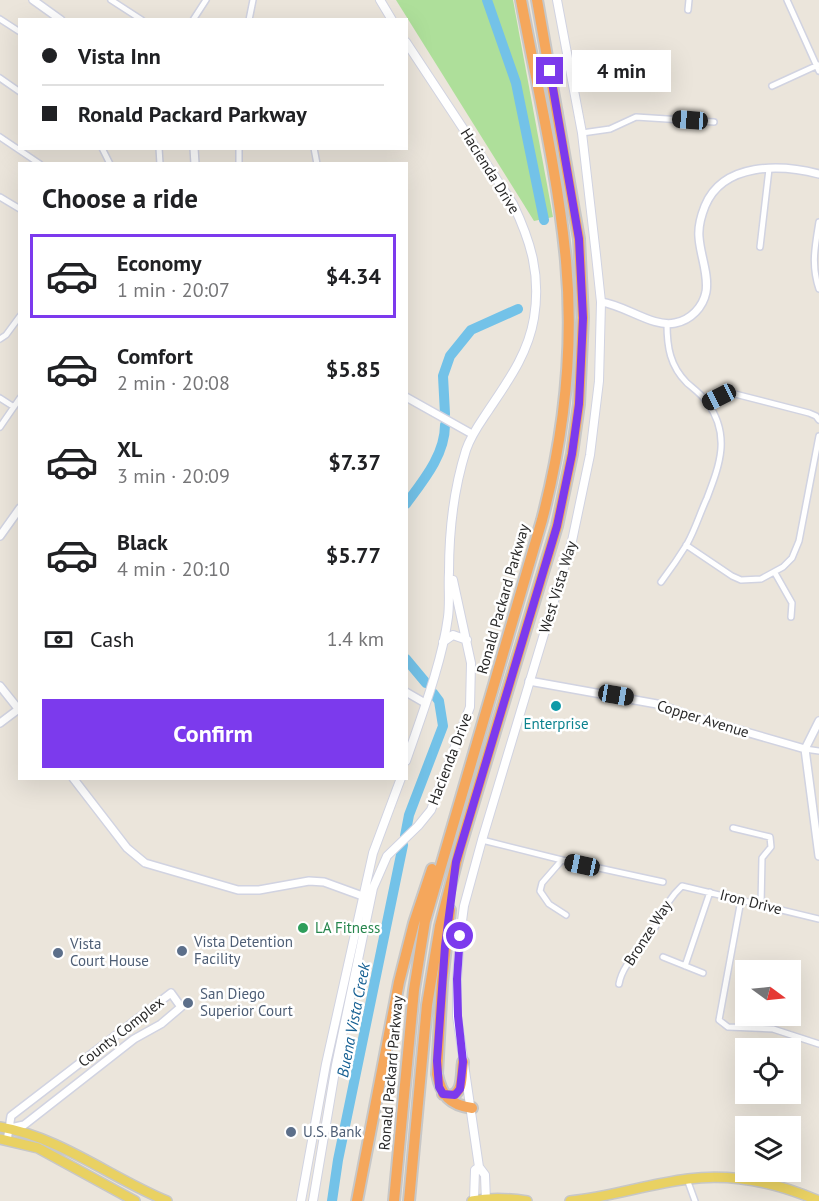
<!DOCTYPE html>
<meta charset="utf-8">
<style>
:root{--surface:#fff;--page:#f2f2f2;--text:#202124;--muted:#757577;--line:#e0e0e0;--accent:#7c3aed}
body{margin:0;font-family:"PT Sans",sans-serif;background:var(--page);color:var(--text);height:100vh;display:flex;flex-direction:column;font-size:22px;white-space:nowrap}
*{box-sizing:border-box;margin:0}
p{font-size:20px;color:var(--muted)}
.icon{flex:none;width:33px;height:33px;fill:none;stroke:currentColor;stroke-width:2;stroke-linecap:round;stroke-linejoin:round}
.map{position:relative;flex:1;overflow:hidden}
.details{position:absolute;left:18px;top:162px;width:390px;height:618px;display:flex;flex-direction:column;background:var(--surface);border-radius:0px;box-shadow:0 6px 24px #0002}
.details>*{flex:none}
.guide{position:absolute;left:18px;top:18px;width:390px;height:132px;border-radius:0px;box-shadow:0 6px 24px #0002;display:grid;align-content:center;height:132px;padding:0 24px;background:var(--surface)}
.needle{width:39px;rotate:105deg}
.fabs{position:absolute;left:735px;top:960px;display:grid;gap:12px}
.fabs a{display:grid;place-items:center;width:66px;height:66px;border-radius:0px;background:var(--surface);box-shadow:0 6px 24px #0002;font-size:30px}
.end{position:absolute;width:27px;height:27px;margin:-14px;border:8px solid #7c3aed;background:#fff;box-shadow:0 0 0 3px #fff}
.from{border-radius:50%}
.bubble{position:absolute;height:42px;border-radius:0px;background:var(--surface);box-shadow:0 6px 24px #0002;font-size:20px;font-weight:700;line-height:42px;text-align:center}
.car{position:absolute;width:18px;height:36px;margin:-18px -9px;border-radius:8px;box-shadow:0 0 4px 2px #0007;background:linear-gradient(#222 24%,#8ab4d8 0 40%,#222 0 76%,#8ab4d8 0 86%,#222 0)}
.guide b{display:flex;align-items:center;gap:21px;height:57px;font-size:22px}
.guide b+b{border-top:2px solid var(--line)}
.guide i{width:15px;height:15px;background:var(--text)}
ul{padding:0;list-style:none}
li{display:flex;align-items:center;gap:18px;height:84px;margin:0 12px 9px;padding:0 12px;border:3px solid transparent;border-radius:0px}
li div{flex:1}
li b{display:block;font-size:22px}
li em{font-style:normal;font-weight:700}
li.selected{border-color:var(--accent)}
li>.icon{width:54px;height:54px;stroke-width:1.5}
h2{padding:0 24px;font-size:27px;line-height:72px}
.pay{display:flex;align-items:center;gap:15px;height:66px;padding:0 24px;font-size:22px}
.pay p{margin-inline-start:auto}
.primary-button{display:flex;gap:12px;margin-top:auto;padding:12px 24px}
.primary-button a{flex:1;height:69px;border-radius:0px;background:var(--accent);color:#fff;font-size:24px;font-weight:700;line-height:69px;text-align:center}
.map>svg:first-child{display:block}
.green{fill:#aedf9a}
.lines{fill:none;stroke-linecap:round;stroke-linejoin:round}
.river{stroke:#73c2e8;stroke-width:10}
.minor-casing{stroke:#d1d3e1;stroke-width:8}
.tertiary-casing{stroke:#d1d3e1;stroke-width:10}
.secondary-casing{stroke:#d1d3e1;stroke-width:10}
.primary-casing{stroke:#c7c7c7;stroke-width:12}
.motorway-casing{stroke:#c7c7c7;stroke-width:14}
.minor{stroke:#fff;stroke-width:5}
.tertiary{stroke:#fff;stroke-width:7}
.secondary{stroke:#fff;stroke-width:8}
.primary{stroke:#e9d162;stroke-width:9}
.motorway{stroke:#f5a75c;stroke-width:10}
.route{stroke:#7c3aed;stroke-width:8}
.culture-dot{fill:#0f9aa8;stroke:#fff;stroke-width:2}
.leisure-dot{fill:#2e9e5b;stroke:#fff;stroke-width:2}
.service-dot{fill:#5c6f8a;stroke:#fff;stroke-width:2}
.labels{text-anchor:middle;stroke-width:5;stroke-linejoin:round;paint-order:stroke}
.street-label{font-size:15px;fill:#292929;stroke:#fff}
.culture-label{font-size:15px;fill:#0d838f;stroke:#fff}
.leisure-label{font-size:15px;fill:#27864d;stroke:#fff;text-anchor:start}
.service-label{font-size:15px;fill:#4e5e75;stroke:#fff;text-anchor:start}
.water-label{font-size:16px;font-style:italic;fill:#145f92;stroke:#fff}
</style>
<div class="map">
<svg width="819" height="1201" viewBox="0 0 819 1201">
<rect width="100%" height="100%" fill="#ebe5db"/>
<path class="green" d="M396,0H513L553,217L534,221Z"/>
<g class="lines">
<path class="river" d="M487,0L516,83L544,220
M445,414L443,376L450,356L471,330L518,309
M406,504C423,481 445,455 445,425
M406,659L426,683
M405,836L409,815L443,726L439,701L433,693
M332,1201L338,1160L403,845"/>
<defs>
<path id="minor" d="M111,0L142,20
M787,0L819,71
M688,10L689,0
M0,19L20,32
M193,20L206,0
M249,20L253,0
M0,78L20,92
M772,86L818,65
M582,133L610,129L636,117L714,122
M0,137L40,164
M102,148L110,164
M159,148L160,164
M239,148V164
M314,148L317,164
M0,197L20,209
M819,222C815,247 811,265 819,289
M760,247L769,169
M0,339L6,335L20,316
M0,398L14,407
M707,403L719,397L735,394L809,413L816,416L819,420
M0,427L20,398
M686,545L732,576L741,580L761,579L783,567L792,558L799,541L819,436
M775,573L792,603L791,617
M661,582C670,570 679,557 687,544C695,530 700,513 707,498C720,464 731,435 707,402C701,394 694,389 687,383C670,366 667,347 667,324
M805,749L819,751
M733,828L770,837L771,847L762,858L761,904
M482,840L562,860L663,882
M562,860L542,883L540,891L549,904L566,915
M741,900L719,1020L728,1027L773,1029L819,1044
M663,957L703,973
M685,966L710,892
M619,984C623,962 641,951 652,933C663,914 665,902 682,886L819,919
M687,1179L695,1201"/>
<path id="tertiary" d="M33,0L61,20
M194,148L195,164
M601,302C625,305 653,328 675,323C691,320 703,307 706,292C709,274 700,255 699,237C698,226 701,216 705,206C723,162 781,164 819,174
M406,397L472,434
M0,536L20,508
M529,681L657,704L694,717L805,749
M0,686L20,711
M406,692L425,703
M819,721L805,749L819,856
M0,723L20,708
M73,778L127,848L145,863L238,890H259L309,881L324,882L368,898
M7,1141L11,1116L171,993L181,1007L161,1024L134,1039L24,1125L10,1128"/>
<path id="secondary" d="M380,0L392,20
M406,42L513,204C531,242 541,275 534,318C528,354 508,381 488,411C480,423 471,435 466,450C454,488 449,532 449,572C448,587 450,602 448,617C442,663 421,717 406,761
M443,642L453,635L467,640
M301,1201L326,1064L373,853L401,778
M313,1201L336,1065L373,888L387,856L418,826L431,810L470,707L471,663L453,580
M474,1201L475,1170L479,1167
M486,1201L485,1175L479,1167L457,1016V979L460,936L464,906L482,840L572,541L590,455L599,381L601,302L596,255L582,133L557,0"/>
<path id="primary" d="M0,1127C60,1137 111,1178 167,1201
M0,1139L38,1148L135,1201
M472,1201C491,1197 508,1198 527,1201
M570,1201C610,1197 648,1184 688,1179C733,1173 778,1183 819,1201"/>
<path id="motorway" d="M450,910L442,982L437,1074C441,1095 450,1105 472,1108
M443,1094L451,1096C464,1092 461,1074 463,1062
M357,1201L399,982L414,923L432,869
M394,1201L414,990L425,921L542,520C564,436 574,348 566,261C558,174 537,86 521,0
M409,1201L427,1005L440,926L460,848L557,526L572,454L579,404L583,317L579,239L537,0"/>
</defs>
<use href="#minor" class="minor-casing"/>
<use href="#tertiary" class="tertiary-casing"/>
<use href="#secondary" class="secondary-casing"/>
<use href="#primary" class="primary-casing"/>
<use href="#motorway" class="motorway-casing"/>
<use href="#minor" class="minor"/>
<use href="#tertiary" class="tertiary"/>
<use href="#secondary" class="secondary"/>
<use href="#primary" class="primary"/>
<use href="#motorway" class="motorway"/>
</g>
<g class="lines">
<path class="route" d="M460,936L457,979L458,1016L463,1062L460,1089L455,1095L443,1094L439,1087L437,1061L445,946L456,862L557,526L572,454L579,404L583,318L579,239L550,71"/>
</g>
<circle class="culture-dot" cx="556" cy="706" r="6"/>
<circle class="leisure-dot" cx="303" cy="928" r="6"/>
<g class="service-dot">
<circle cx="182" cy="951" r="6"/>
<circle cx="58" cy="953" r="6"/>
<circle cx="188" cy="1003" r="6"/>
<circle cx="291" cy="1132" r="6"/>
</g>
<g class="labels">
<g class="street-label">
<text transform="translate(490 171) rotate(58)" y="5">Hacienda Drive</text>
<text transform="translate(558 587) rotate(-73)" y="5">West Vista Way</text>
<text transform="translate(503 599) rotate(-74)" y="5">Ronald Packard Parkway</text>
<text transform="translate(703 719) rotate(17)" y="5">Copper Avenue</text>
<text transform="translate(450 759) rotate(-69)" y="5">Hacienda Drive</text>
<text transform="translate(751 902) rotate(14)" y="5">Iron Drive</text>
<text transform="translate(648 933) rotate(-57)" y="5">Bronze Way</text>
<text transform="translate(121 1032) rotate(-38)" y="5">County Complex</text>
<text transform="translate(391 1073) rotate(-85)" y="5">Ronald Packard Parkway</text>
</g>
<g class="culture-label">
<text x="556" y="729">Enterprise</text>
</g>
<g class="leisure-label">
<text x="315" y="933">LA Fitness</text>
</g>
<g class="service-label">
<text x="194" y="947">Vista Detention<tspan x="194" dy="17">Facility</tspan></text>
<text x="70" y="949">Vista<tspan x="70" dy="17">Court House</tspan></text>
<text x="200" y="999">San Diego<tspan x="200" dy="17">Superior Court</tspan></text>
<text x="303" y="1137">U.S. Bank</text>
</g>
<g class="water-label">
<text transform="translate(353 1020) rotate(-79)" y="6">Buena Vista Creek</text>
</g>
</g>
</svg>
<div class="fabs">
<a><svg class="needle" viewBox="-14 -14 28 28"><path d="M0-13l5 13h-10z" fill="#e53935"/><path d="M0 13l5-13h-10z" fill="#757577"/></svg></a>
<a><svg class="icon" aria-label="locate" viewBox="0 0 24 24"><circle cx="12" cy="12" r="6"/><path d="M12 2v4M12 18v4M2 12h4M18 12h4"/></svg></a>
<a><svg class="icon" aria-label="layers" viewBox="0 0 24 24"><path d="M12 4l9 5-9 5-9-5zM3 14l9 5 9-5"/></svg></a>
</div>
<i class="end from" style="left:460px;top:936px"></i>
<i class="end" style="left:550px;top:71px"></i>
<div class="bubble" style="left:572px;top:50px;width:99px">4 min</div>
<i class="car" style="left:690px;top:120px;rotate:274deg"></i>
<i class="car" style="left:719px;top:397px;rotate:243deg"></i>
<i class="car" style="left:616px;top:695px;rotate:100deg"></i>
<i class="car" style="left:582px;top:865px;rotate:282deg"></i>
<div class="guide">
<b><i class="from"></i>Vista Inn</b>
<b><i></i>Ronald Packard Parkway</b>
</div>
<section class="details">
<h2>Choose a ride</h2>
<ul>
<li class="selected"><svg class="icon" aria-label="car" viewBox="0 0 24 24"><path d="M5 17H2v-5l4-1 3-4h7l3 4 3 1v5h-3M9 17h6M6 11h13"/><circle cx="7" cy="17" r="2"/><circle cx="17" cy="17" r="2"/></svg><div><b>Economy</b><p>1 min · 20:07</p></div><em>$4.34</em></li>
<li><svg class="icon" aria-label="car" viewBox="0 0 24 24"><path d="M5 17H2v-5l4-1 3-4h7l3 4 3 1v5h-3M9 17h6M6 11h13"/><circle cx="7" cy="17" r="2"/><circle cx="17" cy="17" r="2"/></svg><div><b>Comfort</b><p>2 min · 20:08</p></div><em>$5.85</em></li>
<li><svg class="icon" aria-label="car" viewBox="0 0 24 24"><path d="M5 17H2v-5l4-1 3-4h7l3 4 3 1v5h-3M9 17h6M6 11h13"/><circle cx="7" cy="17" r="2"/><circle cx="17" cy="17" r="2"/></svg><div><b>XL</b><p>3 min · 20:09</p></div><em>$7.37</em></li>
<li><svg class="icon" aria-label="car" viewBox="0 0 24 24"><path d="M5 17H2v-5l4-1 3-4h7l3 4 3 1v5h-3M9 17h6M6 11h13"/><circle cx="7" cy="17" r="2"/><circle cx="17" cy="17" r="2"/></svg><div><b>Black</b><p>4 min · 20:10</p></div><em>$5.77</em></li>
</ul>
<div class="pay"><svg class="icon" aria-label="cash" viewBox="0 0 24 24"><path d="M3 7h18v10H3z"/><circle cx="12" cy="12" r="2"/></svg>Cash<p>1.4 km</p></div>
<div class="primary-button"><a>Confirm</a></div>
</section>
</div>
